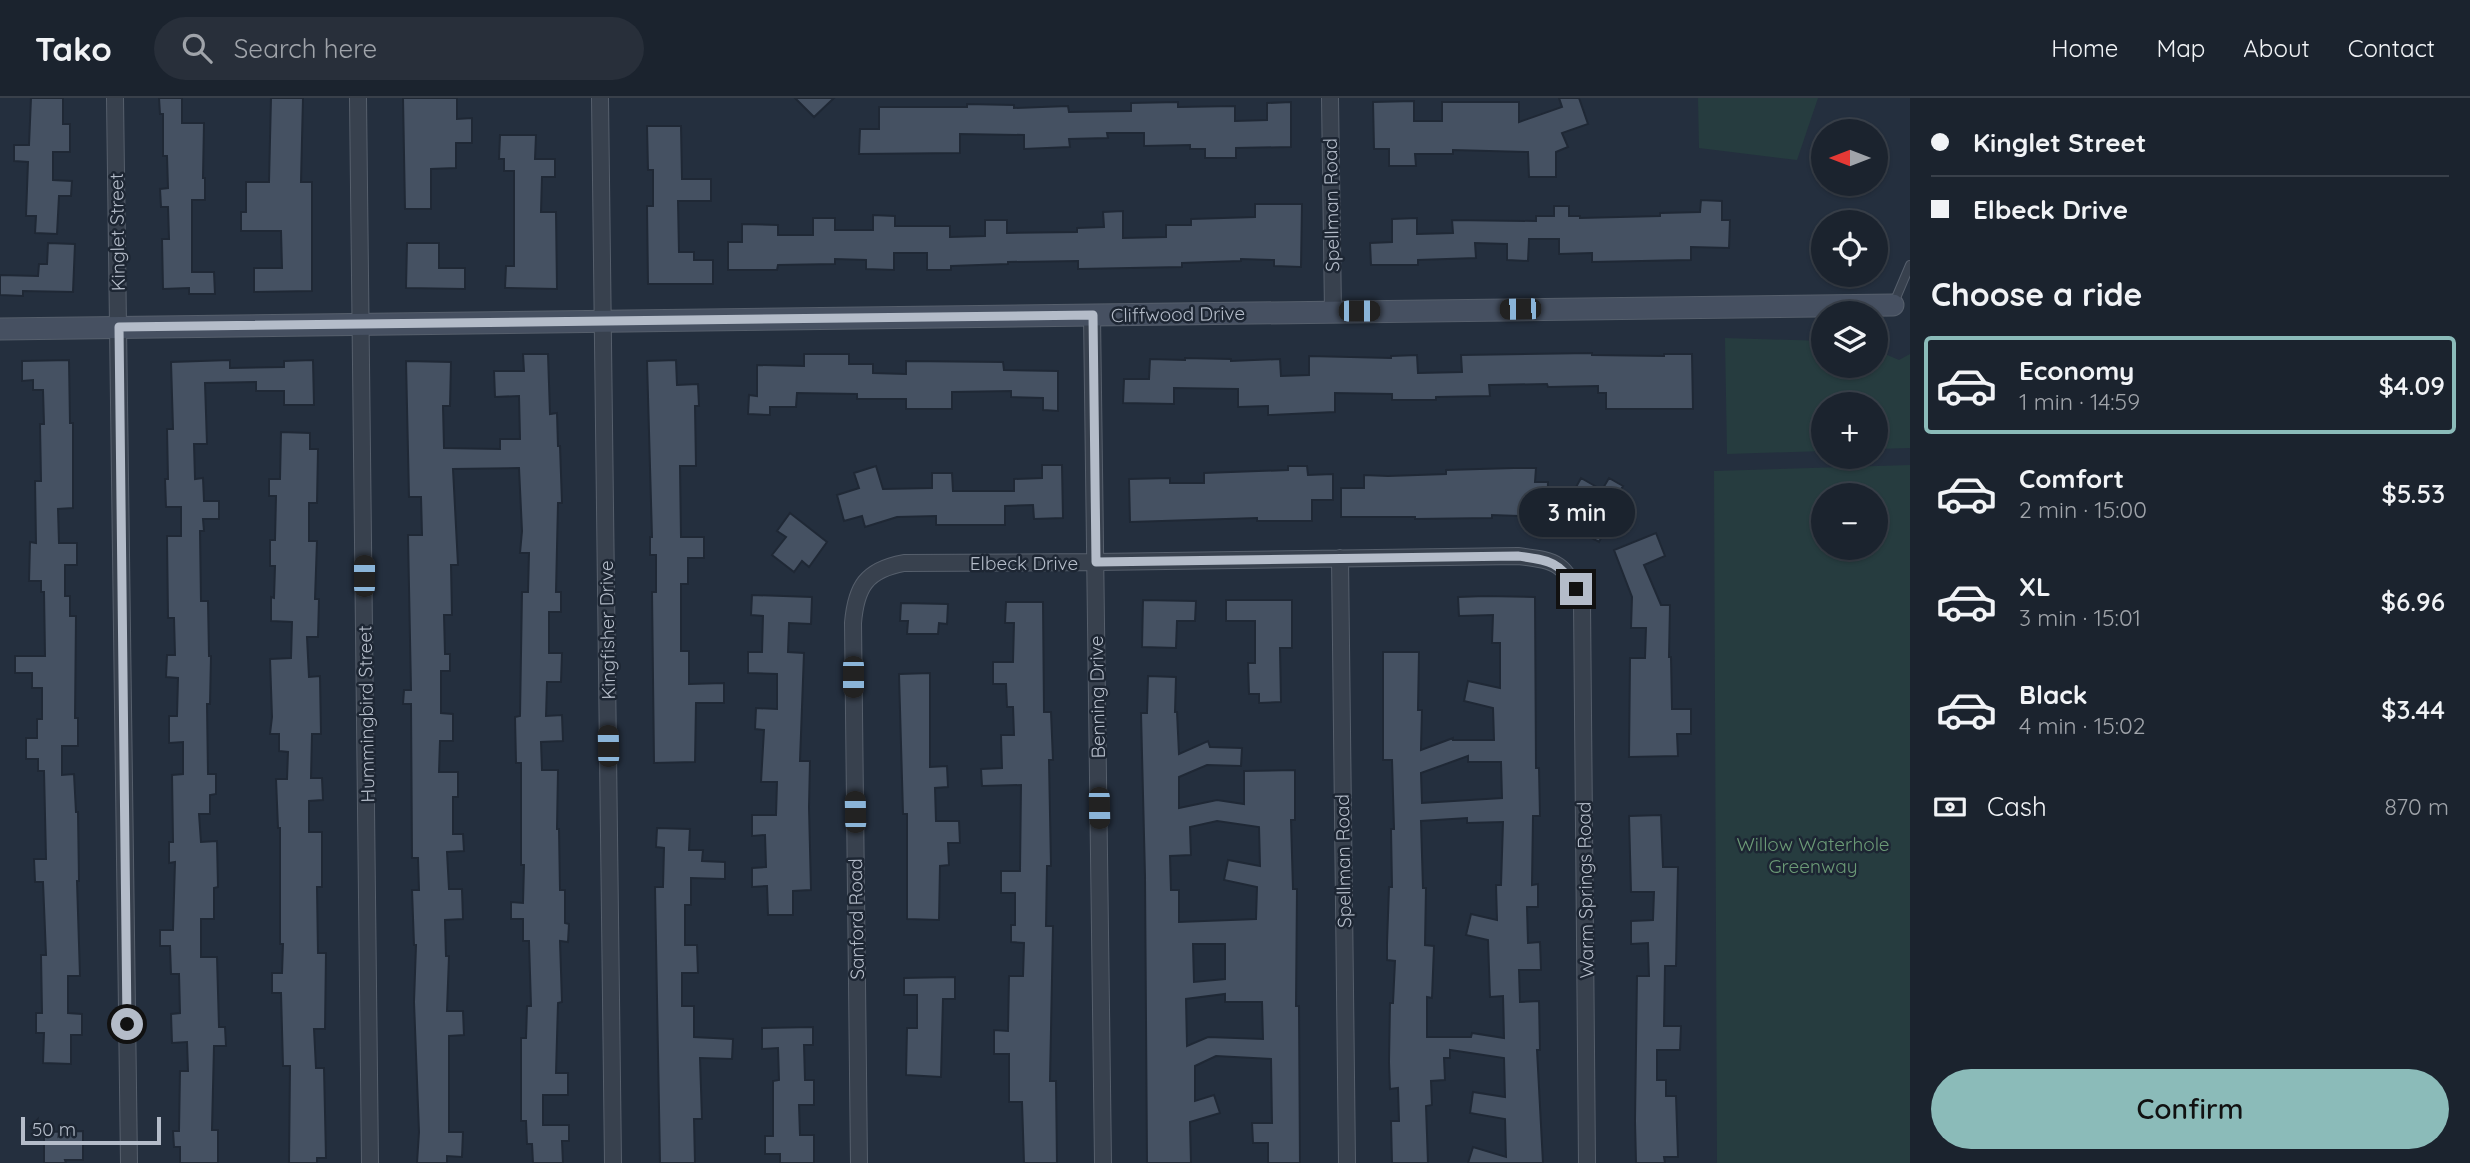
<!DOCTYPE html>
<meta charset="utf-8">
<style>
:root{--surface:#1b232e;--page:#282f3a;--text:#f1f3f6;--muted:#a0a4aa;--line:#39404a;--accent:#8bbbb9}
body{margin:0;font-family:Quicksand,sans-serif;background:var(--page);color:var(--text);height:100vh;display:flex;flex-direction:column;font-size:26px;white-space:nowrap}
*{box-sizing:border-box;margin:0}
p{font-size:23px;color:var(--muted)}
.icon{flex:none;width:38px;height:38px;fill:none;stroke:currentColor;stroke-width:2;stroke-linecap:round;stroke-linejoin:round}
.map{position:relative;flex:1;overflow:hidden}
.details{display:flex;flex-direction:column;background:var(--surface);width:560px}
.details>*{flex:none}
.guide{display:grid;align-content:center;height:154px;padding:0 21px;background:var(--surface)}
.needle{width:46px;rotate:270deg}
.controls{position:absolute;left:1811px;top:21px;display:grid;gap:14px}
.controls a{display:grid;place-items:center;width:77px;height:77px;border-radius:50%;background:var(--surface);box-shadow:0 2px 5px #0004,0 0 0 2px var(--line);font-size:35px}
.scale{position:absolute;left:21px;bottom:18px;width:140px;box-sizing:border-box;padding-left:7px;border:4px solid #b4bcc9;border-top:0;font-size:19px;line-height:24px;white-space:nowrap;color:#b4bcc9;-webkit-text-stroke:5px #1d2633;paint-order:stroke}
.end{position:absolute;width:32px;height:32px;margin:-16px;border:9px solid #b4bcc9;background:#111;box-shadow:0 0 0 4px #111}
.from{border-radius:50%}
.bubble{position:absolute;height:49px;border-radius:24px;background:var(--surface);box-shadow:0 2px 5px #0004,0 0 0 2px var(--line);font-size:23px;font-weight:600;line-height:49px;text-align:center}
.car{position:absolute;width:21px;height:42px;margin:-21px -10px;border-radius:9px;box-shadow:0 0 5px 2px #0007;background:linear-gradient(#222 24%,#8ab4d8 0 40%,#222 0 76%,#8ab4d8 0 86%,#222 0)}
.guide b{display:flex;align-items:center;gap:24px;height:66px;font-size:26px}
.guide b+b{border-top:2px solid var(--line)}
.guide i{width:18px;height:18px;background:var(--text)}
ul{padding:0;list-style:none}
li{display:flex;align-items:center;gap:21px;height:98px;margin:0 14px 10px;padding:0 7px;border:4px solid transparent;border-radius:7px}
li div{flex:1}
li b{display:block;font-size:26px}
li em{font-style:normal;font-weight:600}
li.on{border-color:var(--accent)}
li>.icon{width:63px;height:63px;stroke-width:1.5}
h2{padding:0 21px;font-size:32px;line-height:84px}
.pay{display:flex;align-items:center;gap:18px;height:77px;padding:0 21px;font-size:26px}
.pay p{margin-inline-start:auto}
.action{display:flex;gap:14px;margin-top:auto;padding:14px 21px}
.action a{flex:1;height:80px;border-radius:42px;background:var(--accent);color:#111;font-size:28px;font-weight:600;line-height:80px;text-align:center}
header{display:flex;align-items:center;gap:42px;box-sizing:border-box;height:98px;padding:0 35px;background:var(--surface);border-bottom:2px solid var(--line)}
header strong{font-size:33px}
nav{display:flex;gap:38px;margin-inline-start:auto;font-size:24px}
.search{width:490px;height:63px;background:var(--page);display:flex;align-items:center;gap:18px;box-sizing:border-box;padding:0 24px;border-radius:38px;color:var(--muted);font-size:26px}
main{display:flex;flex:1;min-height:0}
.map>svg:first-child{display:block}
.green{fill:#263c3f;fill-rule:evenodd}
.building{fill:#455162;stroke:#1f2835;stroke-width:2;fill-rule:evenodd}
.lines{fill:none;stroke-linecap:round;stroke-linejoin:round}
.lane-casing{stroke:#565f6c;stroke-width:10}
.street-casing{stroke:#565f6c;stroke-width:18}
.secondary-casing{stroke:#565f6c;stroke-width:23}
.lane{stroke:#38414e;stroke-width:8}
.street{stroke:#38414e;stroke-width:16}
.secondary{stroke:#465061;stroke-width:21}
.route{stroke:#b4bcc9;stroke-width:9}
.labels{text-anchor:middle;stroke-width:5;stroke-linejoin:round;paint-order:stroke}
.street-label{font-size:19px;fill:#b4bcc9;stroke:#1d2633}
.park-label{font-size:19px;fill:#6b9a76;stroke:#1d2633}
</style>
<header>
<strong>Tako</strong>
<div class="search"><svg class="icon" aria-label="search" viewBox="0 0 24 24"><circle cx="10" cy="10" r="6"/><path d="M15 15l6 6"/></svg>Search here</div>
<nav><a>Home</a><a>Map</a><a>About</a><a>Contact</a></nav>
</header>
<main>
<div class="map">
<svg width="1910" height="1065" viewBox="0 0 1910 1065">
<rect width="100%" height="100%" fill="#242f3e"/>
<path class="green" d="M1698,0H1818L1797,62L1699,50Z
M1725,240L1823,243L1824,268H1876V252L1899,262L1910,256V350L1876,351V306H1824L1823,353L1727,356Z
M1910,367V1065H1717L1714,373ZM1824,397H1876V450H1824Z"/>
<path class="building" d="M31,0H63V26H70V54H53V82L72,83L71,98H59L57,136L35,135L36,118H26L28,64L14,63V47H29Z
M159,0H182V25H204L203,80H205V102H192V174H214L215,196H189V190L163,191L162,141H169L168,109H161L160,91L168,90L167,58H163V16H160Z
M271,0H303L301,84H312V193L254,194V170H282L281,133H241V114H246V84H269Z
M403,0H457V21L472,20V45H456V70L431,71V111H405Z
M795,0H834L814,19Z
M1559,0H1579L1588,26L1562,35L1568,49L1556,54V79H1529L1528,54L1453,52V56H1415L1416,68H1389V51H1374L1373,4L1414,3V23H1442V4H1519V24L1562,9Z
M1178,4V9L1235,8V23L1267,22V5L1291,4V49L1236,50V60H1205V51H1190V47L1144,48V35H1107L1108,40L1069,41L1070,49L1024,51V37L960,36V55L859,56L860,31H879V9H967V6L1014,7V10L1068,8L1069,14L1131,13V5Z
M647,28H681L682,81H711V103H678L679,154H694V162H713V186H648L647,108H653V72H648Z
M500,37H536L535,61H555V79H542L541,114H556L557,191L505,190L506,168H514V73H504V61H499Z
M1701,102L1722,103V122H1730L1729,150L1691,149V162L1592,164V155L1559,156V141H1529L1528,163L1507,162V146L1475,145L1476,160L1418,162V167H1371L1370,145L1392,144V121L1417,120V136L1453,135L1452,122L1536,123V118H1554V108H1569V118H1580V120L1660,118V115L1700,114Z
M1255,106H1302L1301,169L1274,168V162L1241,161V163L1182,165V169L1078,171V163L1008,164V166L951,168V172H927V155H894V172L866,171V162L835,161V166L778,167L777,172H728V144H742V126L778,127V137H813V120H835V132H873V117L895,118V128H950V139L985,138V122H1007V135L1077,134V130L1104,129L1103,114L1123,113V140L1166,139V127H1191V121L1255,119Z
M48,145L75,146L73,194L23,193V198L0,197V177L38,178L39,166H47Z
M407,145H439V170H465V191L406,190Z
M1592,255V257L1664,258V256H1692L1693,311H1606V295H1598V288L1548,289L1547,286L1489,287L1490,298L1436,299V302H1392V296L1335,295V314L1268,317V308L1238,309V291L1174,290V306L1123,305L1124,281H1149L1150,261L1185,262V260L1231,261V263L1280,261L1281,278L1309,277V258L1391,260V258L1417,257L1418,275L1462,274L1461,257Z
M523,256H548L550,316L557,315L558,348H560L562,405H558L556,494H561V514H549V555H562L561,584H547L546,618L562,617L563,643L541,644L542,672H558L557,731H559L560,792H565V825L569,826L568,844L560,843L562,904L558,905L556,975H568V997H543V1027H569V1043H562L563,1065H533L532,1046H527L526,1023H521V940H526L527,908H531L529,843H523V821H511V804L523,805L524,767H521V665H516L515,619L520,618L522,494H528L529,455H520L522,433L519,370L453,371L458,467H451L452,517H444L445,556H450V573H441V615L453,616V643H440L439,674H458V699H453V736H463L464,753L447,754L449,791H462L463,821L445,822L446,858H449L447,913H463L464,937L449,938V1034H463L462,1059L447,1058V1065H417L419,1034L414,904L416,847H414L412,792H419L418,760H412L411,606H403L404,592H411L408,437H422L421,399H409L406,263L451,264L450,308H443L444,350L500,351V341H520L519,298L495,299L494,273H524Z
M804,256H849V266H873V275L906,276V263L1003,264L1004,272L1058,273V313L1043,312V300L1011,299V293L952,294V311H906V301H857V296L797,295L796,309H770V317L748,316L749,297L757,298V267L804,268Z
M69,262L70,325H73V410L58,411L59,445H77V467H65V498H70V518H76L75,620H78V648H62V677L74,676L76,714H78L79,783H77L80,878H68V915L82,916V937H71V966L43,965L44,935H36V915H42L41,857H46L43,784H35L34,761H46L44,673H38V661H26V640H37V621H42V590H32V575H15V558H45L44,494H41V483H29L30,444L36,445L35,383H41L40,326H44L43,292H33V282L22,283V263Z
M230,262V270L284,269V263L313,262L314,307H284V293H256V284L205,285L207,346H194L195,381L203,380L204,403H219V421H203L204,433H200L201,503H208L209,558H211L210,606H207L208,676H216V696L210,697V716H199L201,744L217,743L218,789L214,790V821H201V859H217L219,929H225L226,948H214L212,1032H218V1065H180V1049H174L173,1033H179L180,973H188L187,944L172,945L171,916L180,915L179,876H171L170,848H160V832H173L175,764L169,765V744H173L172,677L183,676V644L169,645V618H177L178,580L166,579L167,557H175L174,520H168L167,438H181V409H166L165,381H168L167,331H173L171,264Z
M676,262L677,287L698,286L699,308H695L696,368H680L681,439H704V460H688V486H681V553H689V586L724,585V605H696L695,664L654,665L652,494H656V457H650V439H652L647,263Z
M281,334L310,335V351H318L317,405H309V443H317L315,501H319L318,539H307L309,579L320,578L321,636H312L311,680H322L323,702L309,703V734H322V789H317L318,855H326L325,931H314L316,970H324L326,1060H317V1065H289L290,968H283L281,895H272V875H282L283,846H280V730H278L276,681H287L288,654L279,653V636H270L272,619L270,561L291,560L292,524L271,523V499L274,500L275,468H270V442H275L276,398H269V381H280Z
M1042,367H1062L1063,420L1034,421L1033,407L1005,408V427H936V418L897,419L865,429L862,418L844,423L837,397L859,390L854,375L876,368L883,391L932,390V375H952L953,393H1014V381L1042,380Z
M1288,368H1307L1308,377L1333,376V402H1312V423H1257V420L1130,424L1129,381L1170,380V385H1204V375L1288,372Z
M1514,370H1536L1535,384H1548L1547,419L1492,417V420L1415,421V419H1341V390H1364V377L1388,378L1446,376V372Z
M1581,380L1602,392L1609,380L1623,388L1615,401L1621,404L1599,444L1577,432L1589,411L1570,400Z
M790,415L827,444L809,469L802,463L794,474L772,457L786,439L777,433Z
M1656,435L1665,458L1644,467L1661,507H1670L1669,559H1671L1672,611H1691V636H1677L1678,658L1629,659L1630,560H1645L1646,530H1631L1632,499L1614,452Z
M752,497L812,499L811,526L789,525L788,554L804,555L800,663H810L809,709L811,792L793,793V817H768L767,788L752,789V770L766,769L765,737L752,738V717H776L777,684H761L764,632L755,631L756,610L777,611V576L748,575V554H762L763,518L751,517Z
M1485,498L1535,499L1536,670H1539L1540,718H1533L1532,787L1538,786V809H1527L1528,845L1540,844L1541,872H1519L1520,904L1539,903L1540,952H1537L1543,1065H1468L1473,1049L1506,1059L1505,1021L1470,1015L1473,994L1505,999L1504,960L1450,952V960H1444L1445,982L1431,983L1432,1007L1426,1008L1428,1065H1392L1391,1023H1399L1398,990L1390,991L1389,964L1390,905H1393L1395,863L1387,862V846L1389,789H1392L1391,731H1394L1392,662H1383V554H1419L1418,612H1422L1421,652L1453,640V642H1494L1493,610L1464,603L1468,583L1500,590V545H1492L1493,517L1459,518L1458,499ZM1468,658V664H1501L1502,700L1422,705L1421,675ZM1467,720V725L1503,724L1501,787H1496L1497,822L1471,816L1466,837L1488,842L1490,899L1503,898L1504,940L1472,935L1471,939H1427V899L1432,900L1434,848L1425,847L1426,790H1423L1421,723Z
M1143,502L1196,503L1195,523H1177L1176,550L1142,549Z
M1226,502H1292V550H1280L1281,604L1259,605V596H1249L1248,565H1255V523H1226Z
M1006,504H1043L1044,614H1051L1053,662H1049L1051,768H1047L1046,828H1053L1050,983H1056L1057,1065H1024L1022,1004H1009V956H994V932L1008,933L1009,878H1023L1024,845L1011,844V827H1015V795H1001V773H1020L1021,687L982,688L981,671L1002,670L1001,637H1014L1013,609H1007L1006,586H993V564H1013L1014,525H1005Z
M901,505L948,506L947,526L939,525L938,536H907L908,523H900Z
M930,575V669L947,668L948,689L935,690L936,723H959L960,745H948L949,767L940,768L939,822L907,821V716H903L899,576Z
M1148,578L1176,579L1175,614H1177L1179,656L1208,643L1210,649L1242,650L1241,668L1207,667L1179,679V710L1217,702L1244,706V673L1295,672V722H1291L1293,791H1297L1296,908H1299L1300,1065H1268V1045H1253L1252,1025H1272L1271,961L1216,958L1195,968V1003L1214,997L1220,1015L1190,1024L1191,1065H1147L1145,778L1141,615H1147ZM1217,723L1259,729L1260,768L1228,762L1224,782L1257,789L1256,821L1179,824V792H1171L1170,758L1191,757L1190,729ZM1193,846H1225V881L1194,884ZM1225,896V904H1262L1263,941L1208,939L1187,948L1186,901Z
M1661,717L1663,769H1678L1676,868H1665L1664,928H1681L1680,952H1657V982H1666V998H1676L1678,1059H1664L1665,1065H1636L1635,1023L1637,878H1649L1648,845L1631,846V823L1653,822L1654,794H1631L1629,718Z
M657,730L690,731L689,752H703L702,763L725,764V781L691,780V807H685V847H697L698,875H682V908H694V939L733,941L732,961L700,960L702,1021H694L695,1065H660L655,789H663L664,750L656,749Z
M955,879V901H943L941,979L906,977L907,930H917V897H904V880Z
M813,929V947H804L805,982H814V1007H799L800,1037H814V1065H780V1056H765V1038H773V983L779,982L778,950L762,951V930Z
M83,1033V1062H65L66,1065H44V1034Z"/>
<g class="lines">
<defs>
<path id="lane" d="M1893,207L1910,167"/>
<path id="street" d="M115,0L129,1065
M358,0L370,1065
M600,0L613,1065
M1330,0L1333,214
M1092,217L1103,1065
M1340,460L1347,1065
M859,1065L853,525C856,489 866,472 904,465L1096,464L1518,458C1560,463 1563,465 1582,504L1587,1065"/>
<path id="secondary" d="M0,231L1893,207"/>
</defs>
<use href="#lane" class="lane-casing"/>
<use href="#street" class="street-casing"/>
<use href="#secondary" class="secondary-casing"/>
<use href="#lane" class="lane"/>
<use href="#street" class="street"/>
<use href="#secondary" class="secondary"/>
</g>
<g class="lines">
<path class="route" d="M127,926L119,229L1093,217L1096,464L1518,458C1547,462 1561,463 1576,491"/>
</g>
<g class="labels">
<g class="street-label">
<text transform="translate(1331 107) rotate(-91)" y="7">Spellman Road</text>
<text transform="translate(117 134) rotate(-91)" y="7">Kinglet Street</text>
<text transform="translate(1178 216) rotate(-1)" y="7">Cliffwood Drive</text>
<text x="1024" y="472">Elbeck Drive</text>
<text transform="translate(607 532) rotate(-91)" y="7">Kingfisher Drive</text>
<text transform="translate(1097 599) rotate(-91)" y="7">Benning Drive</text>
<text transform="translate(366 616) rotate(-91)" y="7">Hummingbird Street</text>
<text transform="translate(1343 763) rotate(-91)" y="7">Spellman Road</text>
<text transform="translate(1585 792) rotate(-91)" y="7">Warm Springs Road</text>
<text transform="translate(856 821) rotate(-91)" y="7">Sanford Road</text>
</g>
<g class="park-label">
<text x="1813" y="753">Willow Waterhole<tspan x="1813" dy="22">Greenway</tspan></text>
</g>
</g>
</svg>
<div class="controls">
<a><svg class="needle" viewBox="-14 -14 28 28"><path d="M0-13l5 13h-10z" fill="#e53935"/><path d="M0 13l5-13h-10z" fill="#a0a4aa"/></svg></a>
<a><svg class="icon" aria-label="locate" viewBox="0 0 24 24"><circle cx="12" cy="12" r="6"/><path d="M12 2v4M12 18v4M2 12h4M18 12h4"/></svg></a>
<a><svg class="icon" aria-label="layers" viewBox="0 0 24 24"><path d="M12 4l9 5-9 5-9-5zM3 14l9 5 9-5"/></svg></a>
<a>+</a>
<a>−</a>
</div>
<div class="scale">50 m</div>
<i class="end from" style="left:127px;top:926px"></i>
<i class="end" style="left:1576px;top:491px"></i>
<div class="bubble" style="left:1519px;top:390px;width:116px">3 min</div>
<i class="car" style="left:1520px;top:211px;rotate:269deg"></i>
<i class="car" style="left:1359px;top:213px;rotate:90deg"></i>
<i class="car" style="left:364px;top:478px;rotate:0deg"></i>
<i class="car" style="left:853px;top:579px;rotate:180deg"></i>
<i class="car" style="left:608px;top:648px;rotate:359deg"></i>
<i class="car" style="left:1099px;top:710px;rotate:179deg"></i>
<i class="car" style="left:855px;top:714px;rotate:359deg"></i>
</div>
<section class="details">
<div class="guide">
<b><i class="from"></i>Kinglet Street</b>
<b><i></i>Elbeck Drive</b>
</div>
<h2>Choose a ride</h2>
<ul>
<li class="on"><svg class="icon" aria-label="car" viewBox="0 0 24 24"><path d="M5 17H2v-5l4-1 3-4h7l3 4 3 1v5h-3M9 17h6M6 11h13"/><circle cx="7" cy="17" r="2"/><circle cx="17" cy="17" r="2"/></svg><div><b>Economy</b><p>1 min · 14:59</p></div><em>$4.09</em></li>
<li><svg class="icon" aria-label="car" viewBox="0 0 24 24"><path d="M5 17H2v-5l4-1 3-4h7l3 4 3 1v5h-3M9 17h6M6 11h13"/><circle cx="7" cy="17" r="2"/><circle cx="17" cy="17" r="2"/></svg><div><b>Comfort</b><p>2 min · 15:00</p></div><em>$5.53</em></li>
<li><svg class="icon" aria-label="car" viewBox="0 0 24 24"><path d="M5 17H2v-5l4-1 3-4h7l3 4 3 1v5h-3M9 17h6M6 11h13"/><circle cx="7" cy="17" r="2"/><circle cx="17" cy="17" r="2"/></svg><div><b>XL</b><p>3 min · 15:01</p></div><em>$6.96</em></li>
<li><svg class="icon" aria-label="car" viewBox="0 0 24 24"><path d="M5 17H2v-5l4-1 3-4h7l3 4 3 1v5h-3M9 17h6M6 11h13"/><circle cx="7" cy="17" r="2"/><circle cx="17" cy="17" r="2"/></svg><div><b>Black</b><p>4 min · 15:02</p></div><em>$3.44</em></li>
</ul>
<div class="pay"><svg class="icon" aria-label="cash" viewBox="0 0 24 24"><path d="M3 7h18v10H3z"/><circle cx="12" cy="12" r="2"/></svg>Cash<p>870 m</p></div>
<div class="action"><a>Confirm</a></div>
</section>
</main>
